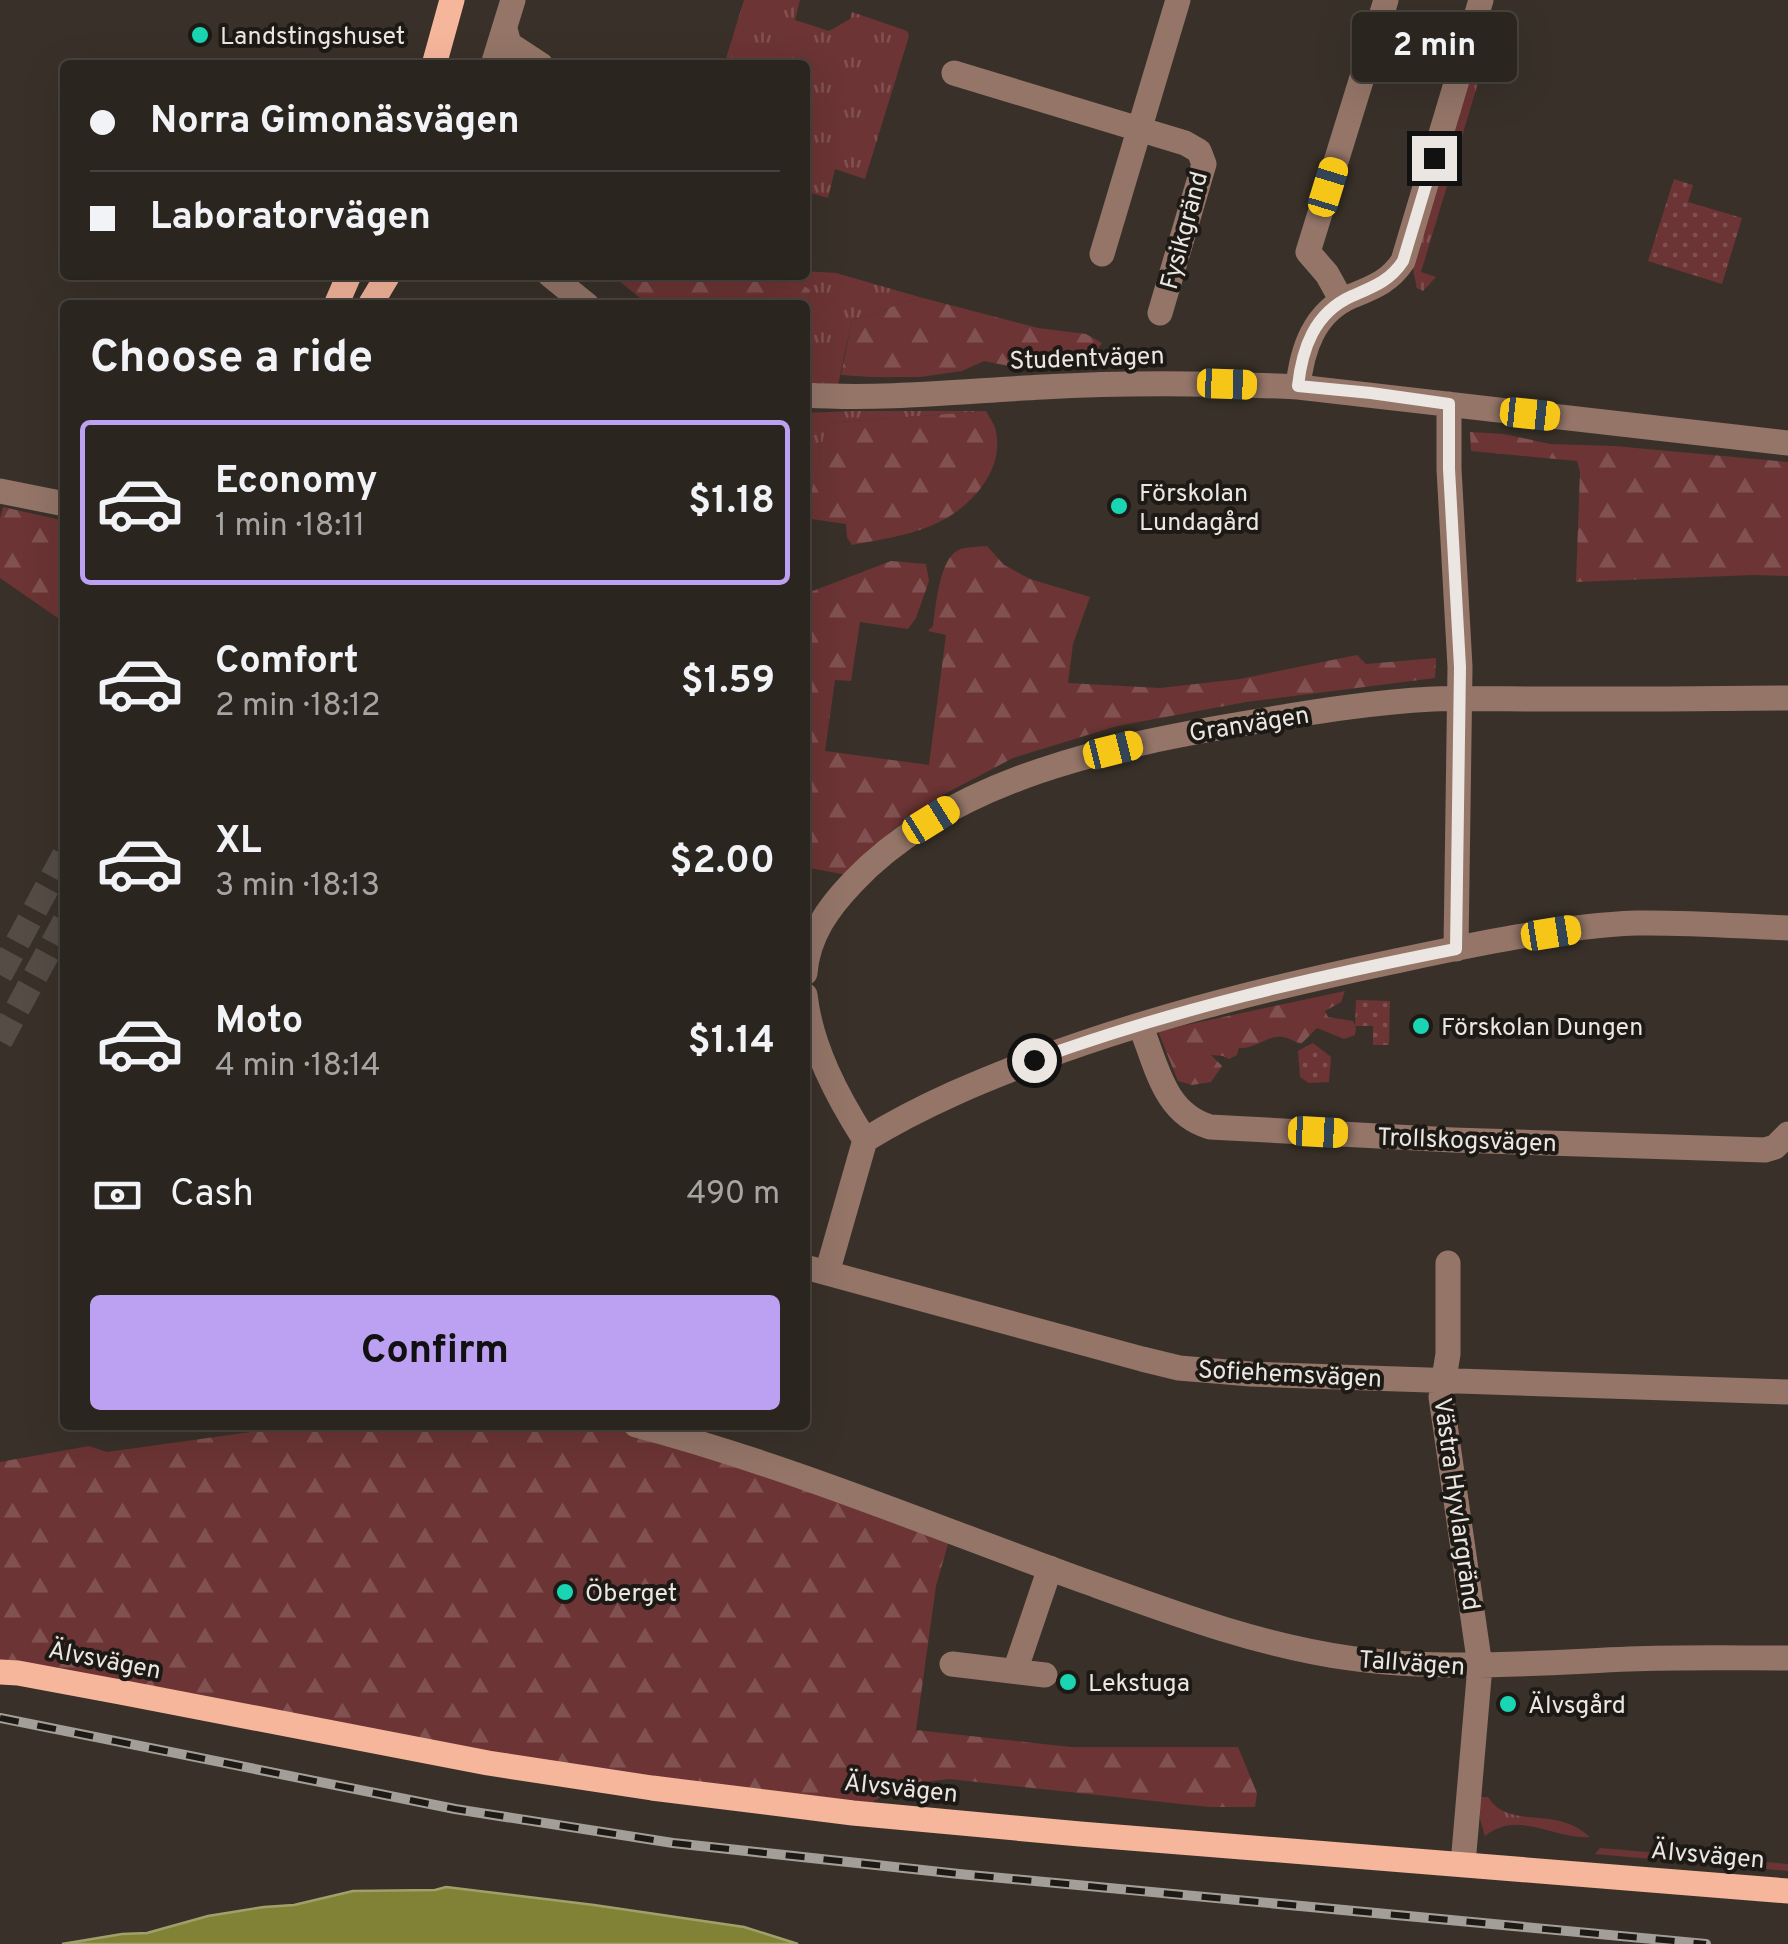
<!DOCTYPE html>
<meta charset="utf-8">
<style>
:root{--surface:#2b251f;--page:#332d28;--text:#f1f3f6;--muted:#a6a5a4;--line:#47423d;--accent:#bca0f2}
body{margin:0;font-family:Overpass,sans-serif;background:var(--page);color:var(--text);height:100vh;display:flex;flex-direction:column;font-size:38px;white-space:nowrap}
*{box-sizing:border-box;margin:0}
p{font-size:32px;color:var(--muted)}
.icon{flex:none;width:55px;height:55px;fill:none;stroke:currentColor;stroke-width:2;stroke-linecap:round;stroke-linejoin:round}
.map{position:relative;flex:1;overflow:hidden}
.drawer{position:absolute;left:60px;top:300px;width:750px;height:1130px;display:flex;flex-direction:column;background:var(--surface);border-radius:10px;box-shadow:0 10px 40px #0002,0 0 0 2px var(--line)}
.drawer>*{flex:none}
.top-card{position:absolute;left:60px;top:60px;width:750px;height:220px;border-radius:10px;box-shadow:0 10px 40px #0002,0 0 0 2px var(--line);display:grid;align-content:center;height:220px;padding:0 30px;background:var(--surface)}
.end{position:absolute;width:45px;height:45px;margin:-22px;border:12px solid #ebe6e1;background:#111;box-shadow:0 0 0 5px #111}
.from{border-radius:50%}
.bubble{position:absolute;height:70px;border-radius:10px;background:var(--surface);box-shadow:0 10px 40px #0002,0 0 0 2px var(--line);font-size:32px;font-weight:700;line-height:70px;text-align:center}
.car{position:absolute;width:30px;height:60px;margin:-30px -15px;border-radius:12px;box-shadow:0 0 8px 2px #0007;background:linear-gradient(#f5c518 24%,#345 0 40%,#f5c518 0 76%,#345 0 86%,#f5c518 0)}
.top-card b{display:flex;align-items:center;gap:35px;height:95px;font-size:38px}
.top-card b+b{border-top:2px solid var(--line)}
.top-card i{width:25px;height:25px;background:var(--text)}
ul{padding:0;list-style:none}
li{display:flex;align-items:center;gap:30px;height:165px;margin:0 20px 15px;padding:0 10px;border:5px solid transparent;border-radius:10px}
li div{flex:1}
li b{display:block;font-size:38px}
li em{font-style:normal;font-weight:700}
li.active{border-color:var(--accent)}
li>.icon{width:90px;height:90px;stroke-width:1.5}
h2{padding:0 30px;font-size:45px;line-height:120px}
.pay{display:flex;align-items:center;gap:25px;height:110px;padding:0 30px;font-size:38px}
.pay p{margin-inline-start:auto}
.button{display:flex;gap:20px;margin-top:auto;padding:20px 30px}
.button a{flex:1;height:115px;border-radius:10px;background:var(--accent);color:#111;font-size:40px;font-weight:700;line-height:115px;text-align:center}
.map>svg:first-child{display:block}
.grass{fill:url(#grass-tufts)}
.forest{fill:url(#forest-firs)}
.park{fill:url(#park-dots)}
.water{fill:#828237;stroke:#a2a06a;stroke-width:2.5}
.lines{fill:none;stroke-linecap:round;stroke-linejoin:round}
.major-tunnel{stroke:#544c45;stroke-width:25;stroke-dasharray:25 12;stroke-linecap:butt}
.minor{stroke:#947568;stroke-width:25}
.major{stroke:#f6b69c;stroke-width:25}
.rail-casing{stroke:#a49e98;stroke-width:10}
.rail{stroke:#1d1a16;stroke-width:6;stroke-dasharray:19;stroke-linecap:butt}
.route{stroke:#ebe6e1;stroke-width:12}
.poi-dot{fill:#1ad5b2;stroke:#1d1a16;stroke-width:4}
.labels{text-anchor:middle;stroke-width:8;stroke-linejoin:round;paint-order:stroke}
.poi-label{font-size:25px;fill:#ebe6e1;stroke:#1d1a16;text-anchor:start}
.street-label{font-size:25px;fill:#ebe6e1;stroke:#1d1a16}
</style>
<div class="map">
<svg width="1788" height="1944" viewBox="0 0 1788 1944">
<defs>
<pattern id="grass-tufts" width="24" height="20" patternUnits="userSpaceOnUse" patternTransform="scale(2.5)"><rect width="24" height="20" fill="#6c3434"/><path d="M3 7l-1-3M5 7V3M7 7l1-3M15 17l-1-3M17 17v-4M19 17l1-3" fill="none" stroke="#815151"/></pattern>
<pattern id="forest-firs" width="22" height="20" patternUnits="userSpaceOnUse" patternTransform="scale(2.5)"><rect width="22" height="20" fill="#6c3434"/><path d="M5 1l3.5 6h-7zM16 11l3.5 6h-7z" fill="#815151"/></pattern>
<pattern id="park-dots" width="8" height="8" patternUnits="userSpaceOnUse" patternTransform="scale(2.5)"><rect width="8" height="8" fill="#6c3434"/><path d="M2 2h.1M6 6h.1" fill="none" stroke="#815151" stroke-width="1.8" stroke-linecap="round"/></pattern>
</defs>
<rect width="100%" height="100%" fill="#393129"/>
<path class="grass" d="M744,0H800L795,20L829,31L850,19L852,12L907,31L909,36L865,179L835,169L828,198L805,191V65H724Z
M1480,29L1508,36L1504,54L1488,50L1421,272L1436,277L1423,291L1417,288L1411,261Z
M805,271L836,273L923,298C898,302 877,314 852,320L838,385L805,382V330L810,290L789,275H805Z
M853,411H986L827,423L808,506L818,520L805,518V413Z
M1479,1797H1488C1509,1831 1555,1804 1590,1837C1554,1840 1519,1809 1485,1836L1478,1812Z
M1600,1848L1788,1864V1871L1595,1854Z"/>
<path class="forest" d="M612,275H789L810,290L805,330V305H654L646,303Z
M923,298L1038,328L1086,334L1102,343L1085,366L1014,367L984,361L962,371L920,377H871L841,375L852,320C877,314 898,302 923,298Z
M986,411C989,417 995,425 996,432C1004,469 973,504 943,520C915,535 882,539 852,545L847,537L846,524L818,520L808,506L827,423Z
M1470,432L1504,434L1550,444L1614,446L1788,462V576L1753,575L1576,582L1580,472L1577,461L1471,451Z
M3,507L65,521V623L0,578V518Z
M987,546L1004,565L1030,579L1090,597L1073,644L1068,683L1160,688L1240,679L1357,655L1366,664L1436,658L1435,678L1246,702L1117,726L1013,758L937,798L890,832L857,877L805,867V594L891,561L926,564L929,581L916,618L908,629L860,622L851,681L835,680L825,751L929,765L946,635L928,631L933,626C936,607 939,555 961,549C968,547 979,547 987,546Z
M1345,991L1341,1002L1325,1011L1328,1017L1353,1021L1356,1028L1355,1035L1344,1039L1317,1028L1301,1044C1295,1042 1290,1038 1283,1037C1267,1035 1255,1049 1239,1048L1237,1055L1229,1059L1223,1056L1211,1055L1222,1066L1211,1082L1192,1085L1178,1081L1158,1031Z
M302,1425H636L952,1530L936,1586L916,1730L1071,1747H1238L1257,1793L1255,1807H1209L949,1779L902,1785L853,1813L652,1788L0,1667V1462L89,1446L107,1452Z"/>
<path class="park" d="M1674,179L1693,185L1688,202L1742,218L1722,284L1648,261Z
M1356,1000L1390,1001L1389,1045H1373V1026H1355Z
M1313,1043L1331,1057L1329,1082L1309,1083L1300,1077L1298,1051Z"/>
<path class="water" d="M446,1887L594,1905L744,1927L798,1944H62L122,1934L147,1933L208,1916L264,1907L294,1905L353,1891L435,1890Z"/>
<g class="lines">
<path class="major-tunnel" d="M0,975L65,854
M0,1041L65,921"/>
<path class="minor" d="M505,29L509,44L541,65
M493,65L513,0
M954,73L1185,143L1199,151L1204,164L1160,313
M1102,254L1178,0
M550,275L587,305
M1342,301L1327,274L1308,252L1386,0
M1298,387C1302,349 1314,312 1352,296C1374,287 1390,281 1403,261L1481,0
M805,395C885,400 964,391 1043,387C1128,382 1213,383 1298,387L1788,443
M1449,404V469L1460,667L1456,949
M0,491L65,504
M805,973C808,936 828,908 853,882C953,777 1115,745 1253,722C1312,712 1373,702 1433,699C1470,698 1508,699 1546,699C1627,699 1707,699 1788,698
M805,995C811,1047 837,1096 865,1140
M1140,1025C1157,1065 1163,1113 1210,1127L1453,1140L1765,1150L1775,1147L1788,1134
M1448,1263V1354L1441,1397L1480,1666L1463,1864
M805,1267L1142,1359L1179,1368L1251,1374L1788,1392
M827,1273L865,1140C922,1105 982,1080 1044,1057C1158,1015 1277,986 1396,961C1471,945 1559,926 1636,923C1687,922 1738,926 1788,928
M636,1425C790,1466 937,1528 1087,1582C1173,1613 1258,1645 1349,1658C1442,1671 1535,1663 1629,1659C1682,1657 1735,1658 1788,1658
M952,1664L1045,1675
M1015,1671L1050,1568"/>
<path class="major" d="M434,65L452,0
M336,305L349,275
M370,305L388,275
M0,1672L18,1673L120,1692L488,1763L652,1788L853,1813L1080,1834L1788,1891"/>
<defs>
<path id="rail" d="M0,1718L455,1809L673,1843L959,1874L1706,1944"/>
</defs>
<use href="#rail" class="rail-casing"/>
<use href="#rail" class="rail"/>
</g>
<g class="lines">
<path class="route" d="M1034,1060C1171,1010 1313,977 1456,949L1460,667L1449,469V404L1371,393L1298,386C1302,349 1314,313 1352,296C1373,287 1390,281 1403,261L1434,158"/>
</g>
<g class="poi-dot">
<circle cx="200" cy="35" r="10"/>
<circle cx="1119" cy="506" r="10"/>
<circle cx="1421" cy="1026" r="10"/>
<circle cx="565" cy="1592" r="10"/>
<circle cx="1068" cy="1682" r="10"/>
<circle cx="1508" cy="1704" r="10"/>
</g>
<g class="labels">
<g class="poi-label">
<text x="220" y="44">Landstingshuset</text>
<text x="1139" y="501">Förskolan<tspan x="1139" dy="29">Lundagård</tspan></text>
<text x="1441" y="1035">Förskolan Dungen</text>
<text x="585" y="1601">Öberget</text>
<text x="1088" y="1691">Lekstuga</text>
<text x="1528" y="1713">Älvsgård</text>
</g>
<g class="street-label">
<text transform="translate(1183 230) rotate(-75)" y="9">Fysikgränd</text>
<text transform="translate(1087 357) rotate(-2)" y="9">Studentvägen</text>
<text transform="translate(1249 723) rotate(-9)" y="9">Granvägen</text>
<text transform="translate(1467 1139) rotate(2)" y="9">Trollskogsvägen</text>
<text transform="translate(1290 1373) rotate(3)" y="9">Sofiehemsvägen</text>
<text transform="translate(1458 1504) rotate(82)" y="9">Västra Hyvlargränd</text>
<text transform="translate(105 1659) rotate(11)" y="9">Älvsvägen</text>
<text transform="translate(1412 1662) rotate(4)" y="9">Tallvägen</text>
<text transform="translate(901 1787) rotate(6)" y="9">Älvsvägen</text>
<text transform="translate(1708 1854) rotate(5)" y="9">Älvsvägen</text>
</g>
</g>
</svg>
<i class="end from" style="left:1034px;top:1060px"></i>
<i class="end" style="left:1434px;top:158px"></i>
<div class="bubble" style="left:1352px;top:12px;width:165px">2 min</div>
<i class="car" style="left:1328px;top:187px;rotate:17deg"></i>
<i class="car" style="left:1227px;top:384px;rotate:92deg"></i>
<i class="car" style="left:1530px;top:414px;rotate:96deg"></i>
<i class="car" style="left:1113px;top:750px;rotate:76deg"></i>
<i class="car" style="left:931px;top:820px;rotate:58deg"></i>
<i class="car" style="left:1551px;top:933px;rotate:81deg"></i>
<i class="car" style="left:1318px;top:1132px;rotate:93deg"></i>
<div class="top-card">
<b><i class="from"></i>Norra Gimonäsvägen</b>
<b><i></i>Laboratorvägen</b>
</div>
<section class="drawer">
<h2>Choose a ride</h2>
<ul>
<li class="active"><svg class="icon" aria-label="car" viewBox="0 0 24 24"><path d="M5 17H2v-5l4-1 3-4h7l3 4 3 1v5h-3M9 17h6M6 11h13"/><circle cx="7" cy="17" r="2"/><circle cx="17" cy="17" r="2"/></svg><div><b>Economy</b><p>1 min · 18:11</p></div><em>$1.18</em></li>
<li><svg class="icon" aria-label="car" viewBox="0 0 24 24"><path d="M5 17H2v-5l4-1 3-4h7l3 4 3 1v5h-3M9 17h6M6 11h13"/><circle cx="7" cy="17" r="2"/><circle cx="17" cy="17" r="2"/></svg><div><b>Comfort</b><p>2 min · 18:12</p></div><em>$1.59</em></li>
<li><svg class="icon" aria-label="car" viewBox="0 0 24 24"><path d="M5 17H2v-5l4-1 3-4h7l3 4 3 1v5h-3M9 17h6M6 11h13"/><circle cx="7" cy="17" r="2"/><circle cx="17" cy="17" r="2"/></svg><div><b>XL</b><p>3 min · 18:13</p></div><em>$2.00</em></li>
<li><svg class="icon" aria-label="car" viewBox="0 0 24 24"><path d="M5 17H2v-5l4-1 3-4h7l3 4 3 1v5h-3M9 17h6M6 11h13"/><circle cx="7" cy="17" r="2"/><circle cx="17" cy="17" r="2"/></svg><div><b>Moto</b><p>4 min · 18:14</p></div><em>$1.14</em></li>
</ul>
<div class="pay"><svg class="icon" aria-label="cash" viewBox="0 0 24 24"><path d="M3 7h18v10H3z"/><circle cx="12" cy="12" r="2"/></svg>Cash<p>490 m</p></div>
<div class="button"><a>Confirm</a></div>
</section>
</div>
